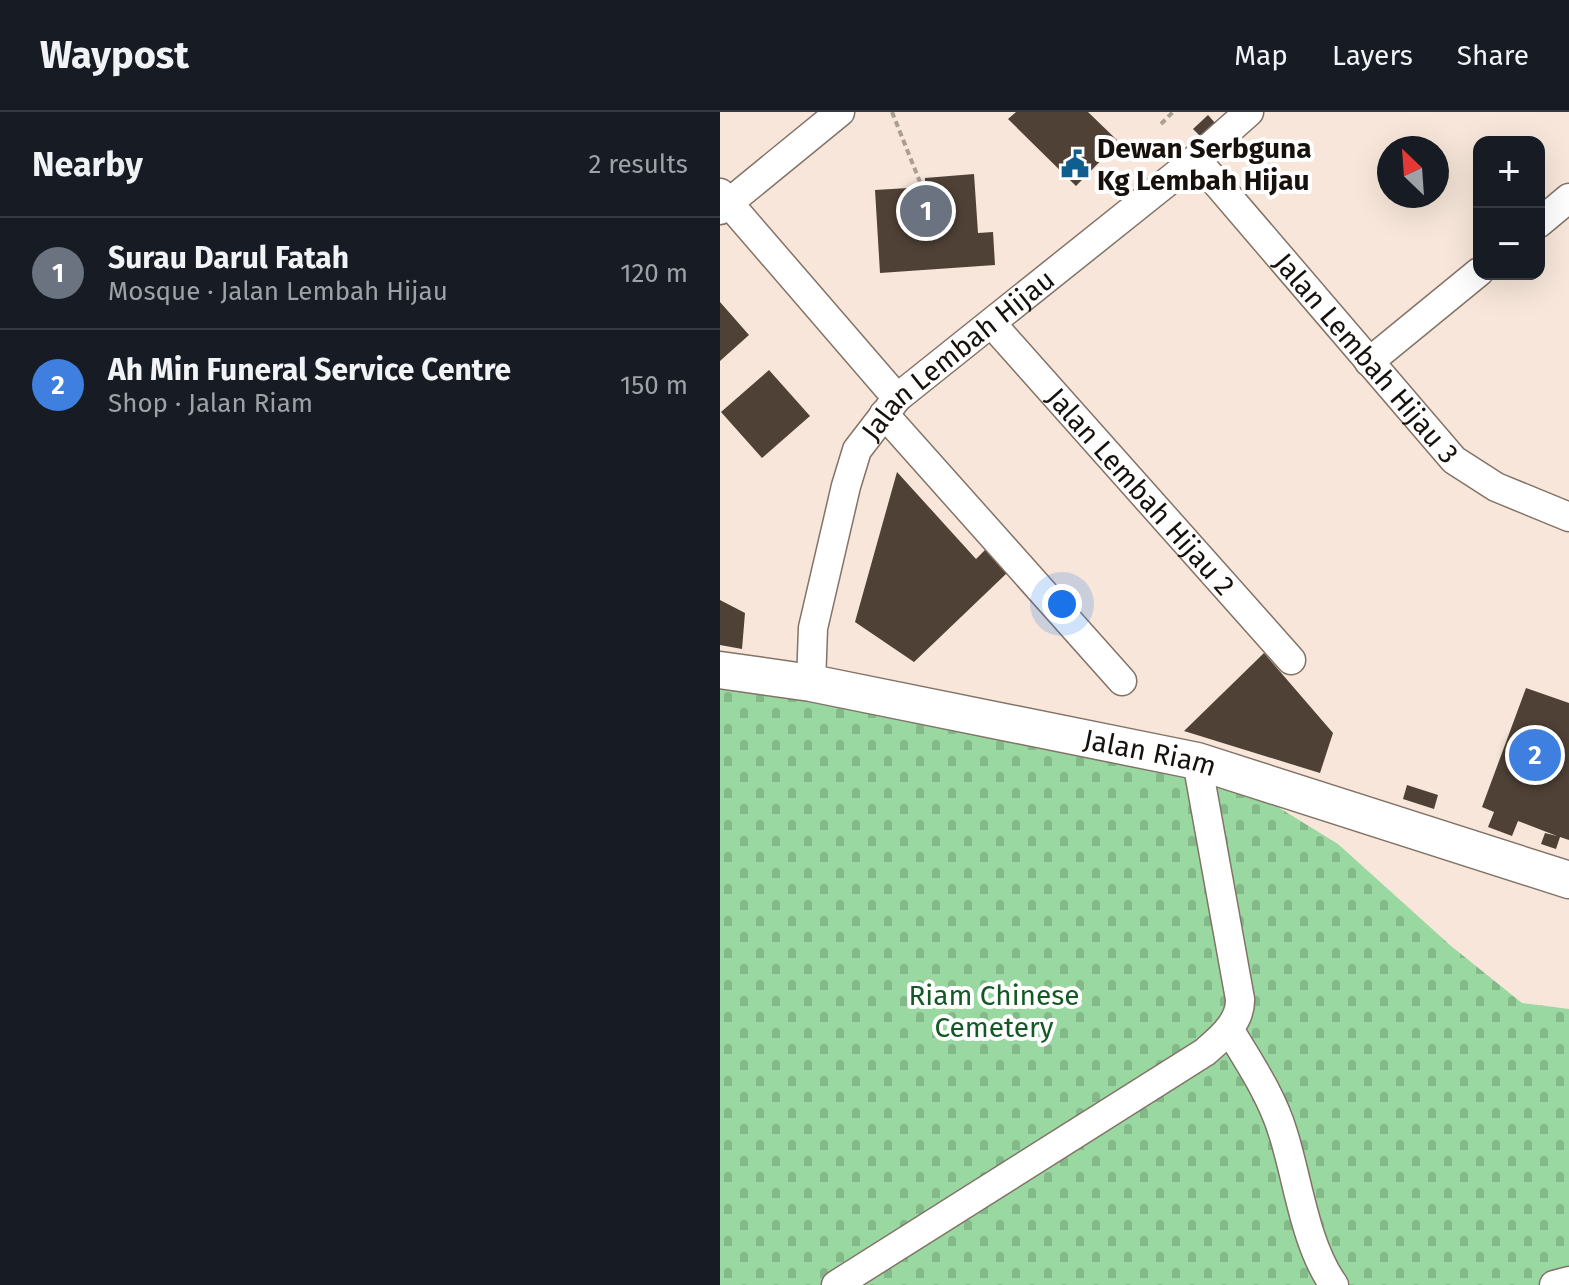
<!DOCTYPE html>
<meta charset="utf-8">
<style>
:root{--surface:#171b24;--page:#242831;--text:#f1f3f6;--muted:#9ea1a6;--line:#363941;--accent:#8cb0c8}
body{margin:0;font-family:"Fira Sans",sans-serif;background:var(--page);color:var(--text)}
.controls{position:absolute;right:24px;top:24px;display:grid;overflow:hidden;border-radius:16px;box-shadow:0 8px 32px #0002}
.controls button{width:72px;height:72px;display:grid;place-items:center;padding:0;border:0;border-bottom:2px solid var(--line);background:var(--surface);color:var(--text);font:40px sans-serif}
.compass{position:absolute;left:657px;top:24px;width:72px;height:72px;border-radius:50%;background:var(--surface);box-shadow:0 8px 32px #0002;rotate:335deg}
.you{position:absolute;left:342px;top:492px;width:28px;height:28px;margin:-20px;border:6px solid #fff;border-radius:50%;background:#1a73e8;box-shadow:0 0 0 12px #1a73e833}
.badge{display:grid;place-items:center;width:52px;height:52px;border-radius:50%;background:var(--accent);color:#fff;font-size:26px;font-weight:700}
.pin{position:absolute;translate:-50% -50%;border:4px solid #fff;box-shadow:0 2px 8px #0006}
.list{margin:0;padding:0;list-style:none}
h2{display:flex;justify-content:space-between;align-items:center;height:104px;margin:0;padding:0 32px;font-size:34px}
h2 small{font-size:26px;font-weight:400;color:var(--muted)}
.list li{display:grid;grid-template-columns:52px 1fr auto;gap:24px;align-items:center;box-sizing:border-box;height:112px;padding:0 32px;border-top:2px solid var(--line)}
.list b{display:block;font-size:30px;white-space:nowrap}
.list p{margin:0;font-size:26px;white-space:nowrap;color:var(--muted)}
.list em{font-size:26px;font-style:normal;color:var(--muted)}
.map{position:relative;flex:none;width:849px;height:1173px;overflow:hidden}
header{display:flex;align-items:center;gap:48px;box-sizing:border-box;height:112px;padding:0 40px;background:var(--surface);border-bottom:2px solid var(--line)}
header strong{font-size:38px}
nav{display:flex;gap:44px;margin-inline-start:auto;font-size:28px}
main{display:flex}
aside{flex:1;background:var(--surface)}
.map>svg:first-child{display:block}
</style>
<header>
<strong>Waypost</strong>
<nav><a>Map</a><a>Layers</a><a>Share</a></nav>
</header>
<main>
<aside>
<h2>Nearby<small>2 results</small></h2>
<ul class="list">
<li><span class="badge" style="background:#6b7280">1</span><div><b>Surau Darul Fatah</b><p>Mosque · Jalan Lembah Hijau</p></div><em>120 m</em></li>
<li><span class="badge" style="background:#3f7fe0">2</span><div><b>Ah Min Funeral Service Centre</b><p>Shop · Jalan Riam</p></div><em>150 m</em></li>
</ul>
</aside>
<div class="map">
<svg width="849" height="1173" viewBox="0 0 849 1173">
<defs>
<pattern id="cemetery-stones" width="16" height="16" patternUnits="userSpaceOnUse" patternTransform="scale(2)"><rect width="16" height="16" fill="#99d9a1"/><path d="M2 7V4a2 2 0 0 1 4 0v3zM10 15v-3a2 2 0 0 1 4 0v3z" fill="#83b989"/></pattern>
</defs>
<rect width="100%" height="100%" fill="#f7e6d9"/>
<path fill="url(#cemetery-stones)" d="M0,576L128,595L463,662L548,689L618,732L731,834L802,891L849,897V1173H0Z"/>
<path fill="#4f4136" d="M296,0H368L399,30L356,74L288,7Z
M488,3L496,12L481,25L473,17Z
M254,62L258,121L273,120L275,153L160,161L155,78L205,75V66Z
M0,190L29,223L0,249Z
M49,258L90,304L42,346L1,300Z
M177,360L256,447L265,438L287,461L194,550L135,510Z
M0,488L25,501L22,537L0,533Z
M544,541L613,621L600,661L464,619Z
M806,576L849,591V728L840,725L836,737L821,732L825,721L837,724L798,709L792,724L768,715L774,700L762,695Z
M687,673L718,683L714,697L683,687Z"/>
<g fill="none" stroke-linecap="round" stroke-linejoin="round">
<defs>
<g id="minor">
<path id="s1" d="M476,47L734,348L776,375L849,405"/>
<path d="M0,81L177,286"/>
<path d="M0,98L120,0"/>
<path d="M819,111L849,86"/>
<path id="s2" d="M272,212L571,548"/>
<path d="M649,250L759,160"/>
<path d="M164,302L402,569"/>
<path id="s3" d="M91,571L93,516L126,374L137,338L177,286L476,47L529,0"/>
<path d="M509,917C529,950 552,984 563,1021C578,1068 585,1133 614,1173"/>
<path d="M116,1173L485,940C501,926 521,910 520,887L477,649"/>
<path d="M834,1173L849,1169"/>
</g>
<g id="major">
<path id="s4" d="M0,558L91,571L477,649L849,768"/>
</g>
</defs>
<use href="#minor" stroke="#827367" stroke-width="31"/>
<use href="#major" stroke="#827367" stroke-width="39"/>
<path stroke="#aa9d93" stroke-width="4" stroke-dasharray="6 4" stroke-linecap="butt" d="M172,0L200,70
M441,12L453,0"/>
<use href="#minor" stroke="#fff" stroke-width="28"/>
<use href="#major" stroke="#fff" stroke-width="36"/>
</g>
<defs>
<symbol id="civic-bare" viewBox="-9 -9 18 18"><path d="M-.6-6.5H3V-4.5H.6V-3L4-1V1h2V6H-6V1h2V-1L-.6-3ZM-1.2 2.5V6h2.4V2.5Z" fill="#105d90" stroke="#fff" stroke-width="2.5" paint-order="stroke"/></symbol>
</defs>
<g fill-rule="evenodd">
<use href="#civic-bare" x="335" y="32" width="40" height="40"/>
</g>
<g text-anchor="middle" stroke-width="8" stroke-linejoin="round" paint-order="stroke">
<g font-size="28" font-weight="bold" fill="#17110d" stroke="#fff" text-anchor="start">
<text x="377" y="46">Dewan Serbguna<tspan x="377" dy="32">Kg Lembah Hijau</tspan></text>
</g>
<g font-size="28" fill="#17110d" stroke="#fff">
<text dy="10" stroke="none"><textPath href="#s3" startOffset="378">Jalan Lembah Hijau</textPath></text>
<text dy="10" stroke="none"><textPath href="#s1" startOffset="262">Jalan Lembah Hijau 3</textPath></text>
<text dy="10" stroke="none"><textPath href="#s2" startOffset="224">Jalan Lembah Hijau 2</textPath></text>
<text dy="10" stroke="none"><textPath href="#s4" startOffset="438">Jalan Riam</textPath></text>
</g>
<g font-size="28" fill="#135925" stroke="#fff">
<text x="274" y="893">Riam Chinese<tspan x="274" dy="32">Cemetery</tspan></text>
</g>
</g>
</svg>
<div class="controls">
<button>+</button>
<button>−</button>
</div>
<svg class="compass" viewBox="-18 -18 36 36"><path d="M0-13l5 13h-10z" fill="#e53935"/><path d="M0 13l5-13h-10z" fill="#9ea1a6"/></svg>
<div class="you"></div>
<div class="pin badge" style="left:206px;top:99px;background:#6b7280">1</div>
<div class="pin badge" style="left:815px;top:643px;background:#3f7fe0">2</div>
</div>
</main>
